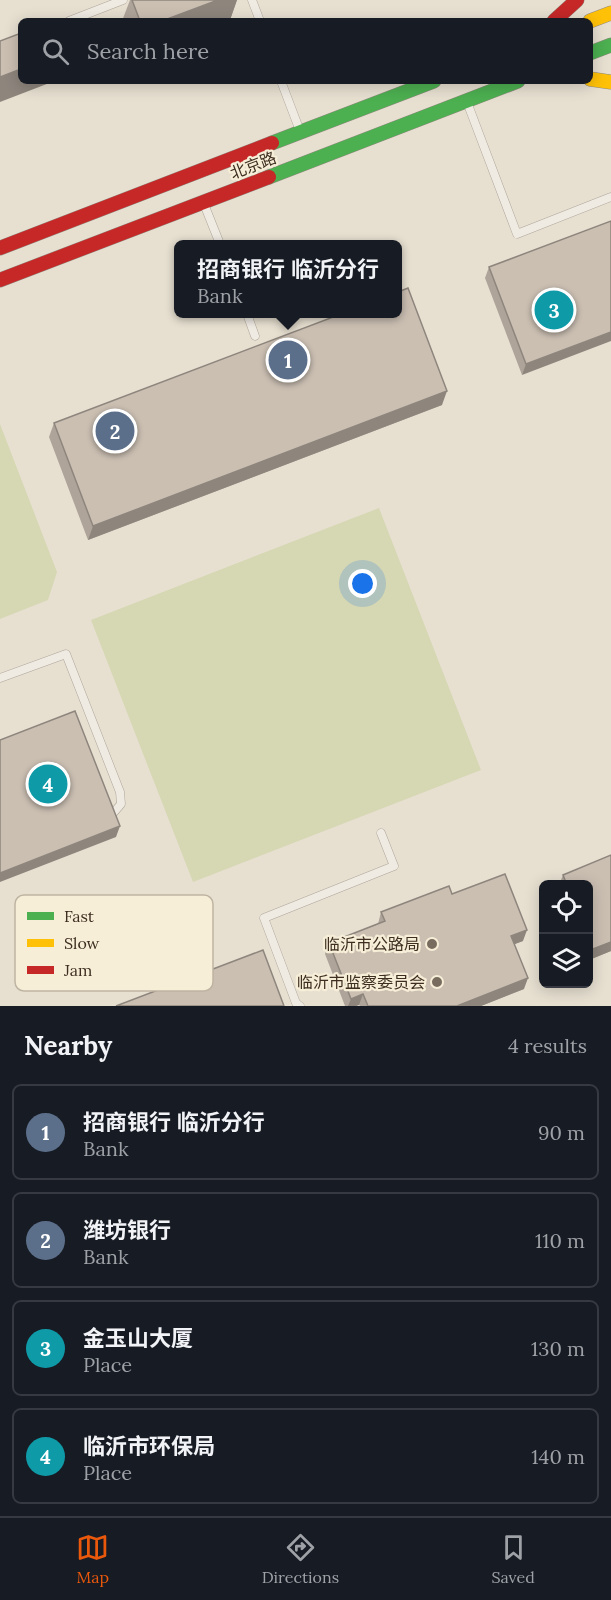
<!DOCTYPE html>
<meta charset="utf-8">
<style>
:root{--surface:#171b24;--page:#242831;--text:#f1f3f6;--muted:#9ea1a6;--line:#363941;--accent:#ea580c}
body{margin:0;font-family:Lora,"Noto Sans SC",serif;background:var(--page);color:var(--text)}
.controls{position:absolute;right:18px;bottom:18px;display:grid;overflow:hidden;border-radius:9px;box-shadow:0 3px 15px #0003}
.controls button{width:54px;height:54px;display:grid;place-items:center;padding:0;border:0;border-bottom:2px solid var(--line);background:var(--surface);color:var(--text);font:30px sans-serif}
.you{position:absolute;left:363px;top:584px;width:21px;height:21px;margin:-15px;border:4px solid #fff;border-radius:50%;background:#1a73e8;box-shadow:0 0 0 9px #1a73e833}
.badge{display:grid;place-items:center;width:39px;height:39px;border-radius:50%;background:var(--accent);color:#fff;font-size:20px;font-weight:700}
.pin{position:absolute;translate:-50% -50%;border:3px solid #fff;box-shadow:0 2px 6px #0006}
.popup{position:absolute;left:174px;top:240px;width:228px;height:78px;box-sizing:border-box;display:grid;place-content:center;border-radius:9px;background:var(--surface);filter:drop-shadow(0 2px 4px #0005);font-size:20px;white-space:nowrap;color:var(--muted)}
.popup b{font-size:22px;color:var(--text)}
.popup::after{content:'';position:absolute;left:50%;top:100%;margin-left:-12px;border:12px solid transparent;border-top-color:var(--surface)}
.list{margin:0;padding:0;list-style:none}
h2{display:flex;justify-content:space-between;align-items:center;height:78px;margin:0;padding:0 24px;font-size:26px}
h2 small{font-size:20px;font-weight:400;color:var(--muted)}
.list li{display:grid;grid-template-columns:39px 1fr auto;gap:18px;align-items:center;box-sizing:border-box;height:96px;margin:0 12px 12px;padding:0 12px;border:2px solid var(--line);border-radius:9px}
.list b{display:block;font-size:22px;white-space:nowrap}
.list p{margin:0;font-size:20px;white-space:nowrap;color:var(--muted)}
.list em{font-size:20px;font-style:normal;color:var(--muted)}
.icon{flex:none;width:33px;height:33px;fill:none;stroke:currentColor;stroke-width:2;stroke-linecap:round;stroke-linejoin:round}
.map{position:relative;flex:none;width:611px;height:1006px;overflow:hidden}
.search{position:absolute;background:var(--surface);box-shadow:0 3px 15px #0003;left:18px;right:18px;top:18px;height:66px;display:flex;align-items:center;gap:15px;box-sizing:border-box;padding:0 21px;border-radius:9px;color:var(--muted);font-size:22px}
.sheet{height:510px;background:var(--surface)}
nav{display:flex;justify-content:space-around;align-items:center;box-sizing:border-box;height:84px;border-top:2px solid var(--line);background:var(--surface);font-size:16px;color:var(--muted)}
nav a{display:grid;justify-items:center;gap:3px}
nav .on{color:var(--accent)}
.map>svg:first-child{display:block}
</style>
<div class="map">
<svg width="611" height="1006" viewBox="0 0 611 1006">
<rect width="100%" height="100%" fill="#e7e0d1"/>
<path fill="#d6d7b3" d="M0,424L57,572L48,600L0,619Z
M379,508L481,770L193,882L91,620Z"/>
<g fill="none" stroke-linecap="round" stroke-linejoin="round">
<defs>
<path id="lane" d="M252,0L260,21
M69,21L123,0
M281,81L300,131
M467,102L517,234L611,197
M204,204L220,244
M247,314L255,336
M0,678L66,654L120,792L121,804L109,818
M300,1006L296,1003L264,918L394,866L381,833"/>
<path id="fast" d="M590,53L611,45
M272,143L434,81
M269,177L518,81"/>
<path id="slow" d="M590,21L611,13
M590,79L611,82"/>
<path id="jam" d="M554,21L577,0
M0,248L272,143
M0,280L269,177"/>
</defs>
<use href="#lane" stroke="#ada599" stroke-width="9"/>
<use href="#fast" stroke="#928b80" stroke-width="15"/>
<use href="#slow" stroke="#928b80" stroke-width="15"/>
<use href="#jam" stroke="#928b80" stroke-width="15"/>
<use href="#lane" stroke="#efebe3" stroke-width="8"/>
<use href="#fast" stroke="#4caf50" stroke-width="14"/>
<use href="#slow" stroke="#ffc107" stroke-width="14"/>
<use href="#jam" stroke="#c62828" stroke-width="14"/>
</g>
<path fill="#afa499" d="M130,0H237L230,20L227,21H122Z
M611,221L522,375L485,278L489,267Z
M442,405L88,540L49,437L54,423Z
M611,855V951L589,960L588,885H559L563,875Z
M452,894L523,941L514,944L524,989L481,1006H360L359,1005L356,1006H345L325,954L329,943L378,924L381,912Z"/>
<path fill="#8e867d" d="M218,0H237L230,20L227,21H162Z
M21,69V81H52V82L0,102V77Z
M611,332V341L522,375L526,364Z
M447,391L442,405L88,540L93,526Z
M120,826L116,837L0,882V873Z
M527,930L523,941L507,947L511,936Z
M611,942V951L589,960L593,949Z
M528,978L524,989L481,1006H457Z
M363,994L359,1005L356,1006H348L351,999Z"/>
<path fill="#cbbfb2" stroke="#8e867d" stroke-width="1.5" d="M132,0H218L162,21H140Z
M21,33V69L0,77V41Z
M611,221V332L526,364L489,267Z
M408,288L447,391L93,526L54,423L341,314H398V292Z
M75,711L120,826L0,873V740Z
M611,855V942L593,949L588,939V885H567L563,875Z
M505,874L527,930L511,936L528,978L457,1006H368L363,994L351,999L329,943L385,921L381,912L449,886L452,894Z
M263,950L284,1006H116Z"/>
<g fill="#786c5e" stroke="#f7eed8" stroke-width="2">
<circle cx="432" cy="944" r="6"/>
<circle cx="437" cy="982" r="6"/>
</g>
<g text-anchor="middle" stroke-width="4.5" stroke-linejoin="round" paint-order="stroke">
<g font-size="16" fill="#3d2e20" stroke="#f7eed8">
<text transform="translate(253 165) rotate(-21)" y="6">北京路</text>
</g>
<g font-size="16" fill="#3d2e20" stroke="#f7eed8" text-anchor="end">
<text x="420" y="950">临沂市公路局</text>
<text x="425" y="988">临沂市监察委员会</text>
</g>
</g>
<rect x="15" y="895" width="198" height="96" rx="9" fill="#f7eed8" stroke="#bfb4a1" stroke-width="1.5"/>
<rect x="27" y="912" width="27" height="8" fill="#4caf50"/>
<rect x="27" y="939" width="27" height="8" fill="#ffc107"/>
<rect x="27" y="966" width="27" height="8" fill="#c62828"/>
<g font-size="16" fill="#3d2e20">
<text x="64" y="922">Fast</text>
<text x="64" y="949">Slow</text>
<text x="64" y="976">Jam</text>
</g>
</svg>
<div class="controls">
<button><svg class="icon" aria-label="locate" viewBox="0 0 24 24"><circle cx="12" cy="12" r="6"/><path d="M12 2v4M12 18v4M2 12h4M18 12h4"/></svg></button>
<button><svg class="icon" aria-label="layers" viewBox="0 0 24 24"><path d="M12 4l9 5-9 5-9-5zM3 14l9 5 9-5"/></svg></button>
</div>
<div class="you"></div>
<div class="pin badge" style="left:288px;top:360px;background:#5c6f8a">1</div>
<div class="popup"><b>招商银行 临沂分行</b>Bank</div>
<div class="pin badge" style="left:115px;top:431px;background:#5c6f8a">2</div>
<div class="pin badge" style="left:554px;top:310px;background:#0f9aa8">3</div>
<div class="pin badge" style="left:48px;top:784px;background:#0f9aa8">4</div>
<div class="search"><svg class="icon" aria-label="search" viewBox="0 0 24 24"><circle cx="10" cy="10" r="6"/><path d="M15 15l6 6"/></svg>Search here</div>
</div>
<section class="sheet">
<h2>Nearby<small>4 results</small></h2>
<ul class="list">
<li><span class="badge" style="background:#5c6f8a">1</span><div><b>招商银行 临沂分行</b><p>Bank</p></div><em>90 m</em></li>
<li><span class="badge" style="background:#5c6f8a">2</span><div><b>潍坊银行</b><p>Bank</p></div><em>110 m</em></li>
<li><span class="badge" style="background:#0f9aa8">3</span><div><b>金玉山大厦</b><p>Place</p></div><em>130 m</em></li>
<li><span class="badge" style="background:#0f9aa8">4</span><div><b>临沂市环保局</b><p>Place</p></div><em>140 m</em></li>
</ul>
</section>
<nav>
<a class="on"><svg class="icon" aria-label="map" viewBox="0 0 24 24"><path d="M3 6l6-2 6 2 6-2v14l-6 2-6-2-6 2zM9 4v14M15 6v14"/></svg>Map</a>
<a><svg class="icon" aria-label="directions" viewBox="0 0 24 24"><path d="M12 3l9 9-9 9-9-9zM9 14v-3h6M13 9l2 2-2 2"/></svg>Directions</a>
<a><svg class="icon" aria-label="saved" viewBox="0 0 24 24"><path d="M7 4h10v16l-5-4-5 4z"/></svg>Saved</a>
</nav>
